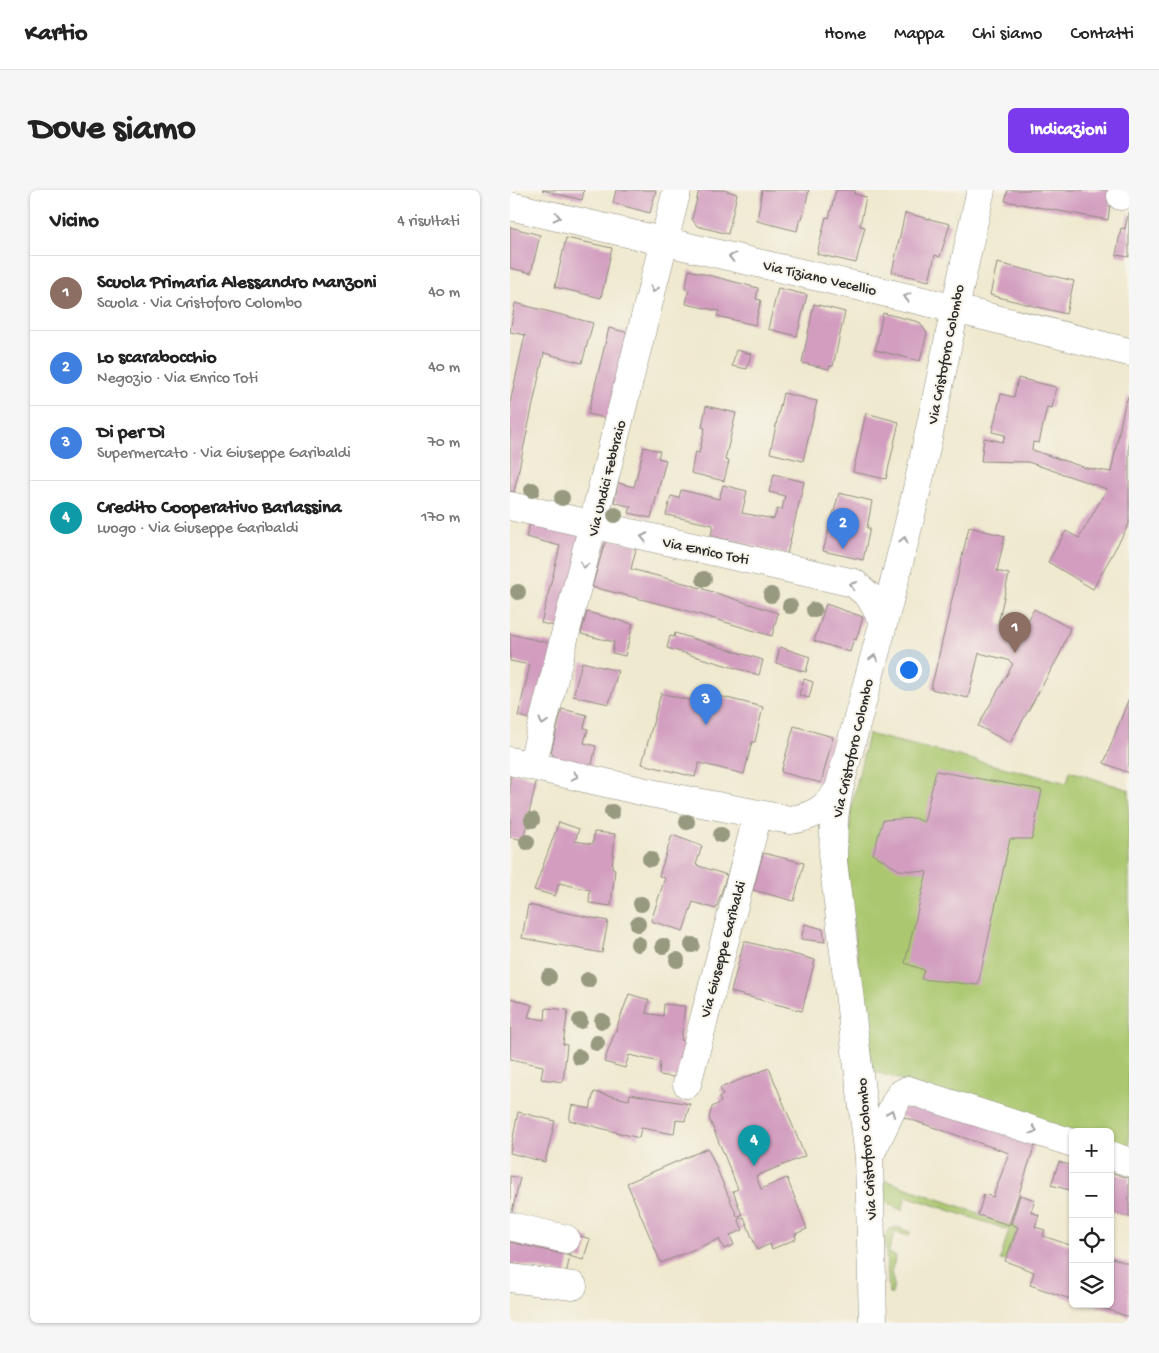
<!DOCTYPE html>
<html lang="it">
<meta charset="utf-8">
<style>
:root{--surface:#fff;--page:#f6f6f6;--text:#222;--muted:#767676;--line:#e0e0e0;--accent:#7c3aed}
body{margin:0;font-family:"Gochi Hand",sans-serif;background:var(--page);color:var(--text)}
.controls{position:absolute;right:15px;bottom:15px;display:grid;overflow:hidden;border-radius:8px;box-shadow:0 1px 4px #0004}
.controls button{width:45px;height:45px;display:grid;place-items:center;padding:0;border:0;border-bottom:1px solid var(--line);background:var(--surface);color:var(--text);font:25px sans-serif}
.you{position:absolute;left:398px;top:479px;width:18px;height:18px;margin:-12px;border:4px solid #fff;border-radius:50%;background:#1a73e8;box-shadow:0 0 0 8px #1a73e833}
.badge{display:grid;place-items:center;width:32px;height:32px;border-radius:50%;background:var(--accent);color:#fff;font-size:16px;font-weight:700}
.pin{position:absolute;translate:-50% -41px;filter:drop-shadow(0 1px 2px #0008)}
.pin::after{content:'';position:absolute;top:26px;width:18px;height:15px;background:inherit;clip-path:polygon(0 0,100% 0,50% 100%)}
.list{margin:0;padding:0;list-style:none}
h2{display:flex;justify-content:space-between;align-items:center;height:65px;margin:0;padding:0 20px;font-size:21px}
h2 small{font-size:16px;font-weight:400;color:var(--muted)}
.list li{display:grid;grid-template-columns:32px 1fr auto;gap:15px;align-items:center;box-sizing:border-box;height:75px;padding:0 20px;border-top:1px solid var(--line)}
.list b{display:block;font-size:19px;white-space:nowrap}
.list p{margin:0;font-size:16px;white-space:nowrap;color:var(--muted)}
.list em{font-size:16px;font-style:normal;color:var(--muted)}
.icon{flex:none;width:28px;height:28px;fill:none;stroke:currentColor;stroke-width:2;stroke-linecap:round;stroke-linejoin:round}
.map{position:relative;flex:none;width:619px;height:1133px;overflow:hidden;border-radius:8px}
header{display:flex;align-items:center;gap:30px;box-sizing:border-box;height:70px;padding:0 25px;background:var(--surface);border-bottom:1px solid var(--line)}
header strong{font-size:24px}
nav{display:flex;gap:28px;margin-inline-start:auto;font-size:18px}
.intro{display:flex;align-items:center;justify-content:space-between;box-sizing:border-box;height:120px;padding:0 30px}
h1{margin:0;font-size:35px}
.button{padding:12px 22px;border-radius:8px;background:var(--accent);color:#fff;font-size:18px;font-weight:700}
main{display:flex;gap:30px;padding:0 30px}
aside{flex:1;background:var(--surface);border-radius:8px;box-shadow:0 1px 4px #0004}
.map>svg:first-child{display:block}
</style>
<header>
<strong>Kartio</strong>
<nav><a>Home</a><a>Mappa</a><a>Chi siamo</a><a>Contatti</a></nav>
</header>
<div class="intro"><h1>Dove siamo</h1><a class="button">Indicazioni</a></div>
<main>
<aside>
<h2>Vicino<small>4 risultati</small></h2>
<ul class="list">
<li><span class="badge" style="background:#8d6e63">1</span><div><b>Scuola Primaria Alessandro Manzoni</b><p>Scuola · Via Cristoforo Colombo</p></div><em>40 m</em></li>
<li><span class="badge" style="background:#3f7fe0">2</span><div><b>Lo scarabocchio</b><p>Negozio · Via Enrico Toti</p></div><em>40 m</em></li>
<li><span class="badge" style="background:#3f7fe0">3</span><div><b>Di per Dì</b><p>Supermercato · Via Giuseppe Garibaldi</p></div><em>70 m</em></li>
<li><span class="badge" style="background:#0f9aa8">4</span><div><b>Credito Cooperativo Barlassina</b><p>Luogo · Via Giuseppe Garibaldi</p></div><em>170 m</em></li>
</ul>
</aside>
<div class="map">
<svg width="619" height="1133" viewBox="0 0 619 1133">
<rect width="100%" height="100%" fill="#f7f3e8"/>
<filter id="ink" filterUnits="userSpaceOnUse"><feTurbulence type="fractalNoise" baseFrequency=".02" numOctaves="2"/><feDisplacementMap in="SourceGraphic" scale="10" xChannelSelector="R" yChannelSelector="G"/><feConvolveMatrix kernelMatrix="1 2 1 2 8 2 1 2 1" color-interpolation-filters="sRGB"/></filter>
<filter id="wash" filterUnits="userSpaceOnUse"><feTurbulence type="fractalNoise" baseFrequency=".0096" numOctaves="4" result="noise"/><feDisplacementMap in="SourceGraphic" scale="20" xChannelSelector="R" yChannelSelector="G"/><feGaussianBlur stdDeviation="1.12" result="paint"/><feColorMatrix in="noise" values="0 0 0 0 0 0 0 0 0 0 0 0 0 0 0 0 0 1.4 0 .05"/><feComposite in="paint" operator="in"/></filter>
<g filter="url(#wash)">
<rect width="100%" height="100%" fill="#efe9cf"/>
<path fill="#abc86f" stroke="#6b7a4d" d="M358,544L557,593L560,581L619,600V964L600,958V942H563V946L363,881L337,690L341,619Z
M374,990L508,1037L495,1071L490,1070L499,1040L396,1006L392,1020C372,1013 375,1009 374,990Z
M386,1037L400,1042L399,1046L385,1042L378,1063L386,1066L381,1082L384,1094L382,1104H379L375,1048C377,1041 379,1038 386,1037Z"/>
<g id="blocks">
<path fill="#d29dbf" d="M32,0H74L72,10Z
M106,0H146L140,23L103,13Z
M189,0H214L227,4L218,44L187,36L182,29Z
M252,0H299L292,29L290,28L287,41L247,31Z
M326,0H345L344,4L356,7L350,36L355,37L346,73L307,64L316,27L319,28Z
M498,0H602L598,30L495,11Z
M395,23L440,34L430,67L425,65L419,91L382,82Z
M618,23H619V67L606,65L611,38L615,39Z
M0,37L30,45L21,83L0,78Z
M56,48L102,58L91,108L45,97Z
M487,73L564,91L556,124L480,105Z
M179,80L248,98L246,109L251,110L245,135L207,126L209,121L176,114L179,100L175,99Z
M268,98L297,105L287,146L258,139Z
M5,113L83,133L72,173L34,163L4,302L0,301V213L15,145L0,142Z
M304,114L335,122L323,176H320L319,179L292,173Z
M373,123L409,132L417,143L410,171L365,160Z
M99,138L123,144L102,230L78,224Z
M226,160L241,164L237,179L222,176Z
M508,188L546,197L542,218L537,217L529,253L523,252L522,260L576,278L601,282L614,218L619,204V334L583,399L538,372L556,341L569,348L597,299L518,272L471,271L474,248L493,252L495,245L482,242L491,204L504,207Z
M273,203L307,211L293,271L260,263Z
M196,216L226,223L215,270L219,271L214,291L181,283L185,262L189,263L195,238L192,237Z
M356,223L389,232L376,289L343,282Z
M134,257L150,261L148,268L156,270L141,328L119,323L121,317L104,312L108,293L124,297Z
M264,284L294,292L277,364L201,346L203,335L156,325L161,306L169,308L171,300L209,309L213,295L237,301L232,323L264,329L267,319L272,320L275,306L259,302Z
M329,303L362,311L357,338H360L353,370L313,361Z
M21,330L75,343L52,438L31,433L50,356L16,347Z
M459,337L495,346L487,381L499,384L488,434L513,441L524,419L560,438L550,464L500,553L468,536L503,474L498,470L469,463L458,508L421,499Z
M100,349L127,355L121,379L178,394L268,423L262,446L171,419L82,397L95,352Z
M316,414L353,427L346,450L344,449L340,462L304,451Z
M77,422L123,434L115,466L102,463L104,452L71,444Z
M165,443L253,470L249,485L157,458L160,446L164,447Z
M0,444L48,455L30,531L8,526L20,475L0,471Z
M270,457L300,467L296,482L266,473Z
M72,472L108,481L99,514L63,506Z
M294,489L303,492L299,508L289,505Z
M189,501L253,517L245,552H242L234,584L189,573L185,587L132,574L151,503L186,512Z
M619,508V583L594,573Z
M52,519L77,525L74,538L78,539L74,553L86,556L81,579L48,573L41,562Z
M284,536L323,547L311,593L271,582Z
M426,581L532,600L522,649H500L468,795L411,789L414,780L395,773L417,682L389,680L363,664L373,630L404,628L414,632Z
M0,582L27,588L13,650L0,647Z
M49,632L69,639L65,651L83,654L84,642L105,644L102,678L105,679L101,716L79,713L80,700L49,693L45,706L24,700Z
M162,645L192,656L186,675L217,685L206,719L183,712L173,741L141,731L155,688L149,686Z
M253,663L294,673L284,711L243,700Z
M18,715L98,731L92,763L12,748Z
M295,734L313,739L315,752L291,749Z
M234,751L305,770L292,821L221,802Z
M119,804L139,810L136,823L153,826L154,814L175,816L171,850L175,851L171,888L149,885L150,872L119,865L115,878L94,872Z
M1,808L22,815L18,827L35,830L36,818L58,820L53,854L57,855L53,892L31,889L33,876L0,869Z
M259,878L295,966L246,986L251,999L277,988L297,1039L285,1044L286,1049L262,1059L260,1054L247,1060L234,1027L228,1029L233,1040L220,1045L224,1055L214,1059L209,1049L151,1073L117,993L198,958L227,1026L232,1025L223,1001L228,999L199,928L202,917L211,912L209,907L213,905L210,898Z
M84,902L119,910L120,904L180,914L175,931L166,930L164,944L131,938L129,948L59,930L62,915L80,919Z
M397,905L527,948L499,1035L468,1025L474,1004L483,1007L499,963L390,926Z
M8,922L45,931L35,972L0,963Z
M549,972L563,976V1001L541,995Z
M600,982L619,988V1027L600,1021Z
M0,986L10,988L1,1026H0Z
M510,1005L525,1010L521,1022L529,1025L525,1037L535,1040L533,1046L563,1056V1110L520,1095L524,1082L495,1071L508,1037L501,1034Z
M65,1044L80,1049L73,1070L59,1066Z
M0,1052L60,1066L56,1084L0,1073Z
M600,1067L619,1074V1127L584,1115L600,1114Z"/>
</g>
</g>
<g filter="url(#ink)">
<use href="#blocks" fill-opacity="0" stroke="#8d8a7d" stroke-width="1"/>
<g fill="none" stroke-linecap="round" stroke-linejoin="round">
<defs>
<path id="minor" d="M611,6L612,0
M0,16L421,113L619,162
M0,316L344,393L360,407L373,431
M0,571L140,603L280,630C303,627 316,619 329,599
M22,576L167,0
M177,894L248,624
M600,965L619,972
M359,967L387,909L392,903L398,900L563,953
M0,1036L56,1049
M0,1088L63,1096
M363,1133L359,967L323,671L324,627L329,599C355,499 384,400 407,299C429,200 448,99 471,0"/>
</defs>
<use href="#minor" stroke="#8d8a7d" stroke-width="29"/>
<use href="#minor" stroke="#fff" stroke-width="28"/>
</g>
<g fill="#989a80">
<circle cx="22" cy="300" r="8"/>
<circle cx="52" cy="308" r="8"/>
<circle cx="105" cy="325" r="8"/>
<circle cx="194" cy="389" r="8"/>
<circle cx="8" cy="402" r="8"/>
<circle cx="261" cy="405" r="8"/>
<circle cx="280" cy="416" r="8"/>
<circle cx="304" cy="420" r="8"/>
<circle cx="102" cy="622" r="8"/>
<circle cx="22" cy="630" r="8"/>
<circle cx="177" cy="632" r="8"/>
<circle cx="211" cy="645" r="8"/>
<circle cx="17" cy="652" r="8"/>
<circle cx="140" cy="669" r="8"/>
<circle cx="131" cy="714" r="8"/>
<circle cx="128" cy="734" r="8"/>
<circle cx="128" cy="754" r="8"/>
<circle cx="182" cy="755" r="8"/>
<circle cx="153" cy="756" r="8"/>
<circle cx="167" cy="770" r="8"/>
<circle cx="39" cy="787" r="8"/>
<circle cx="78" cy="790" r="8"/>
<circle cx="70" cy="831" r="8"/>
<circle cx="92" cy="831" r="8"/>
<circle cx="87" cy="853" r="8"/>
<circle cx="69" cy="867" r="8"/>
</g>
<defs><path id="oneway-chevron" d="M-2-3.5L2.5 0L-2 3.5" fill="none" stroke-width="1.6" stroke-linecap="round" stroke-linejoin="round" transform="scale(1.25)"/></defs>
<g stroke="#a0a0a0">
<use href="#oneway-chevron" transform="translate(47 27) rotate(13)"/>
<use href="#oneway-chevron" transform="translate(222 67) rotate(-167)"/>
<use href="#oneway-chevron" transform="translate(144 99) rotate(104)"/>
<use href="#oneway-chevron" transform="translate(397 107) rotate(-167)"/>
<use href="#oneway-chevron" transform="translate(134 347) rotate(-168)"/>
<use href="#oneway-chevron" transform="translate(394 350) rotate(-77)"/>
<use href="#oneway-chevron" transform="translate(74 375) rotate(105)"/>
<use href="#oneway-chevron" transform="translate(343 395) rotate(-155)"/>
<use href="#oneway-chevron" transform="translate(364 468) rotate(-75)"/>
<use href="#oneway-chevron" transform="translate(33 532) rotate(105)"/>
<use href="#oneway-chevron" transform="translate(65 586) rotate(13)"/>
<use href="#oneway-chevron" transform="translate(381 923) rotate(-68)"/>
<use href="#oneway-chevron" transform="translate(524 940) rotate(18)"/>
</g>
</g>
<g text-anchor="middle" stroke-width="4" stroke-linejoin="round" paint-order="stroke">
<g font-size="15" fill="#2b2b2b" stroke="#f7f3e8">
<text transform="translate(310 87) rotate(13)" y="5">Via Tiziano Vecellio</text>
<text transform="translate(435 164) rotate(-79)" y="5">Via Cristoforo Colombo</text>
<text transform="translate(96 288) rotate(-76)" y="5">Via Undici Febbraio</text>
<text transform="translate(196 360) rotate(12)" y="5">Via Enrico Toti</text>
<text transform="translate(342 558) rotate(-77)" y="5">Via Cristoforo Colombo</text>
<text transform="translate(212 759) rotate(-75)" y="5">Via Giuseppe Garibaldi</text>
<text transform="translate(356 959) rotate(-94)" y="5">Via Cristoforo Colombo</text>
</g>
</g>
</svg>
<div class="controls">
<button>+</button>
<button>−</button>
<button><svg class="icon" aria-label="locate" viewBox="0 0 24 24"><circle cx="12" cy="12" r="6"/><path d="M12 2v4M12 18v4M2 12h4M18 12h4"/></svg></button>
<button><svg class="icon" aria-label="layers" viewBox="0 0 24 24"><path d="M12 4l9 5-9 5-9-5zM3 14l9 5 9-5"/></svg></button>
</div>
<div class="you"></div>
<div class="pin badge" style="left:505px;top:463px;background:#8d6e63">1</div>
<div class="pin badge" style="left:333px;top:359px;background:#3f7fe0">2</div>
<div class="pin badge" style="left:196px;top:535px;background:#3f7fe0">3</div>
<div class="pin badge" style="left:244px;top:976px;background:#0f9aa8">4</div>
</div>
</main>
